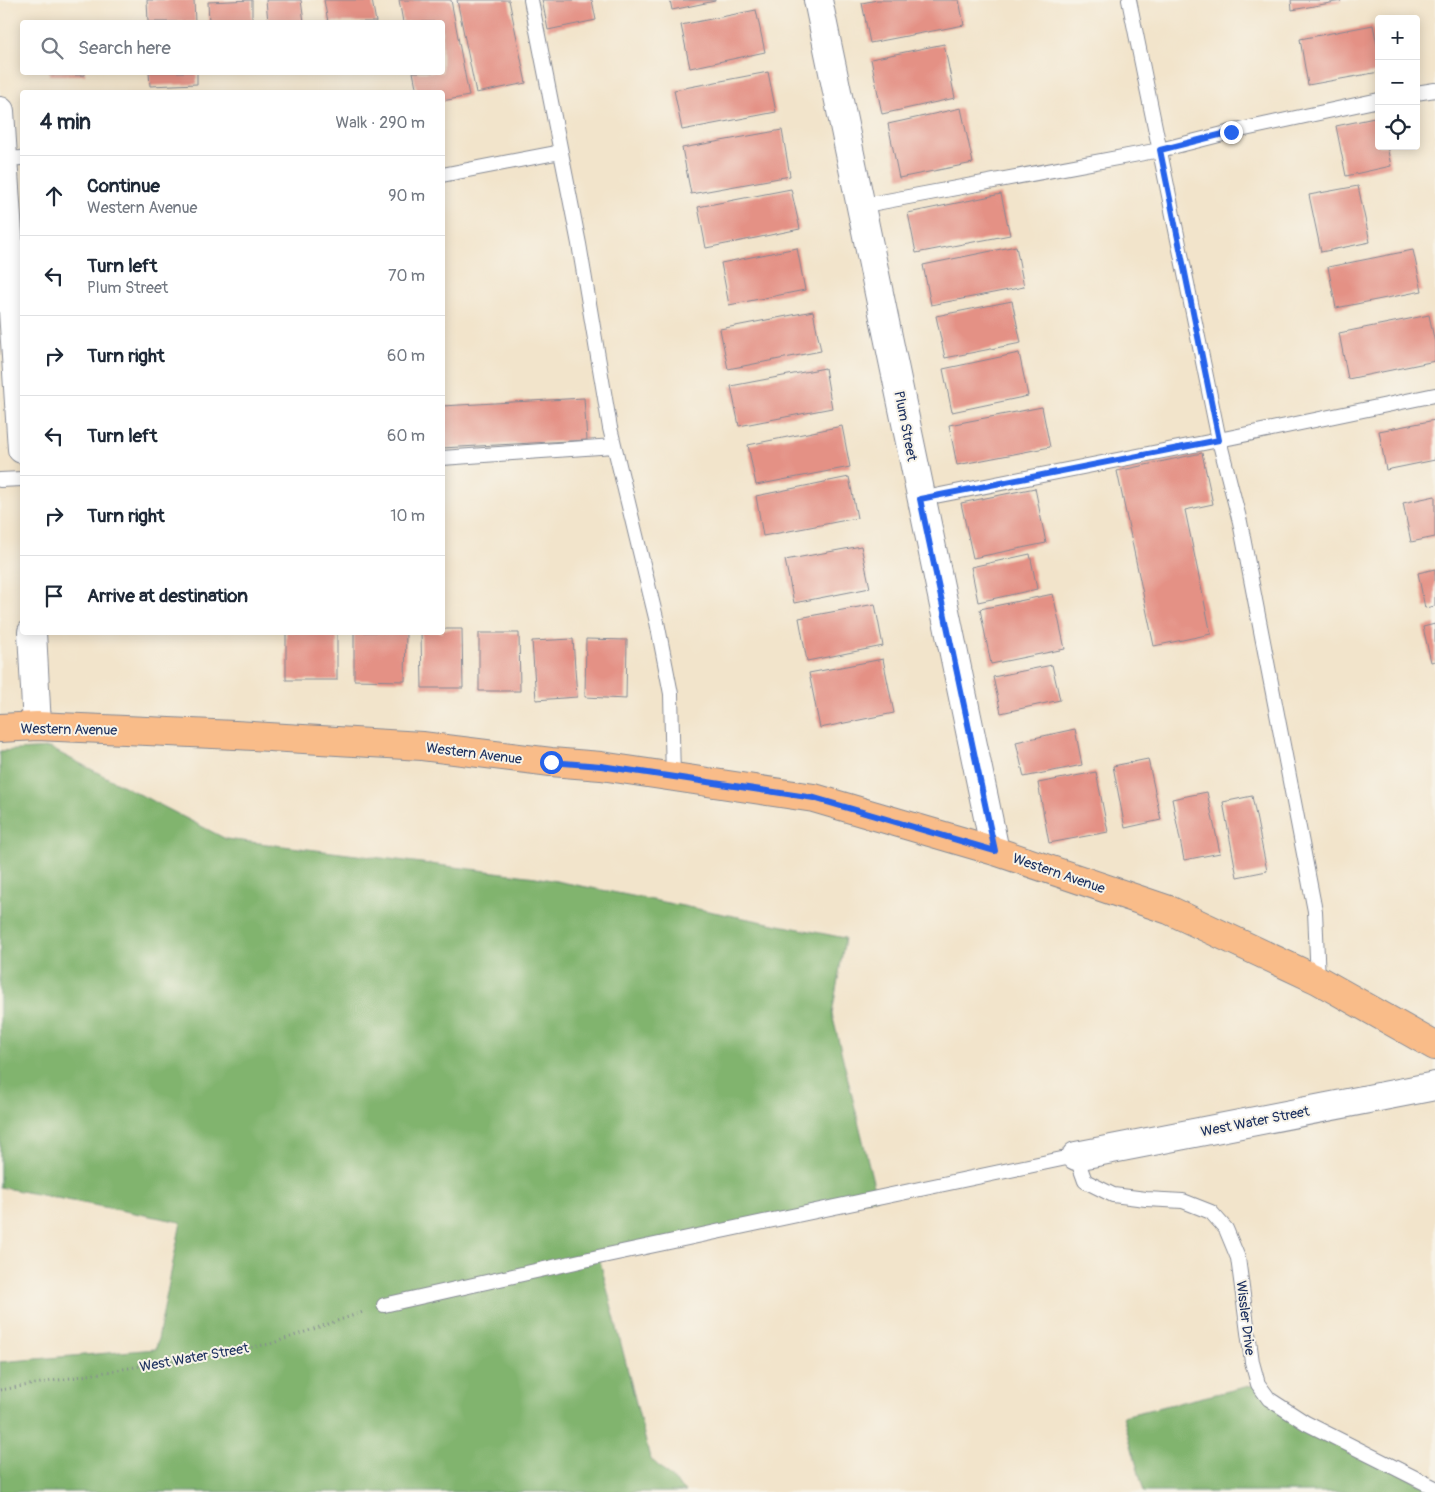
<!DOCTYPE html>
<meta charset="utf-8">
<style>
:root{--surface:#fff;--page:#f2f2f3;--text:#1f2937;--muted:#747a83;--line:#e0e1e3}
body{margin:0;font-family:Pangolin,sans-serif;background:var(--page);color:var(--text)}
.controls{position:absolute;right:15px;top:15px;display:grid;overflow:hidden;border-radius:5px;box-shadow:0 2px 12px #0003}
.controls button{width:45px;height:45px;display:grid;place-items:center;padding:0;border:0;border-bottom:1px solid var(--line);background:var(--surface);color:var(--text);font:25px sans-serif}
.stop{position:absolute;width:15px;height:15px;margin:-11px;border:4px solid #2563eb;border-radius:50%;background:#fff}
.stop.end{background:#2563eb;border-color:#fff;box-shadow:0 1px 5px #0008}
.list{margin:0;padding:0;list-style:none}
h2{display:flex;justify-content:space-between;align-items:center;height:65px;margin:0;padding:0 20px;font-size:21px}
h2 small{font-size:16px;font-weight:400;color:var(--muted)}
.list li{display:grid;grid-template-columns:32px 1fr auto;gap:15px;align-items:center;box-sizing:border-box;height:80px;padding:0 20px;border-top:1px solid var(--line)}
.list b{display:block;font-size:19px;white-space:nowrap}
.list p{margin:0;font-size:16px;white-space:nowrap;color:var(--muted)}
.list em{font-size:16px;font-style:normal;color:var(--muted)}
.icon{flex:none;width:28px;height:28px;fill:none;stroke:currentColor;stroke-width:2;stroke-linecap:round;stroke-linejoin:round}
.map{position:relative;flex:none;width:1435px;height:1492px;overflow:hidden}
.search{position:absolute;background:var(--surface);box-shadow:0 2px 12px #0003;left:20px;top:20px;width:425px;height:55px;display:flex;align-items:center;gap:12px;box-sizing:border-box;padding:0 18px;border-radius:5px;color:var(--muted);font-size:19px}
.panel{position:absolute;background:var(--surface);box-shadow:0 2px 12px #0003;left:20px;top:90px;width:425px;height:545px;border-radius:5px}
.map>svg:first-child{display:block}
</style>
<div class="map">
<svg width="1435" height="1492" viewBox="0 0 1435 1492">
<rect width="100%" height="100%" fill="#f7f3e8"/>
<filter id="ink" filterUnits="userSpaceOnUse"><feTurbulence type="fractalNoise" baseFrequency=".02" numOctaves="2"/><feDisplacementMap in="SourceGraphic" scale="10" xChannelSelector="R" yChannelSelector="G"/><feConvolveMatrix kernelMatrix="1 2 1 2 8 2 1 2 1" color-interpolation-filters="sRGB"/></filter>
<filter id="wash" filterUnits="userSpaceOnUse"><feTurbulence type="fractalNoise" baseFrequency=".0096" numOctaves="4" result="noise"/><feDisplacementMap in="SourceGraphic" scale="20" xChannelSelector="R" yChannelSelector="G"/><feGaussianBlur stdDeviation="1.12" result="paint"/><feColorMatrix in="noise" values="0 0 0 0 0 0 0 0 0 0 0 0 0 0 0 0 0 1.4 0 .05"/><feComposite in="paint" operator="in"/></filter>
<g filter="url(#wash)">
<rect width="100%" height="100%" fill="#f2e4cb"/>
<path fill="#81b46e" stroke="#4e7266" d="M50,748L226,839L536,877L845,938L832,1014L877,1198L599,1257L650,1458L686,1492H0V1362L156,1349L181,1222L0,1187V751Z
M1258,1384L1269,1399L1435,1492H1144L1123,1416Z"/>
<g id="blocks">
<path fill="#e49185" d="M147,0H194L195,22H148Z
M252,0V22H209L208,2Z
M266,0H301L304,22H268Z
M324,0H372L376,22H328Z
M399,0H451L469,96L442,101V92H417L413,72H442V22H403Z
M457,0H509L526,83L476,93Z
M542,0H592L596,20L548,30Z
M670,0H715V1L672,10Z
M877,0H959L964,25L870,43L862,3Z
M1291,0H1341V1L1292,10Z
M756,10L765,52L690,68L681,25Z
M1373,25L1379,54V72L1308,85L1300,39Z
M944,44L955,98L882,114L871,59Z
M49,72H85V75H49Z
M149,72H197V84L150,86Z
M768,72L776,112L682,130L674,90Z
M961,108L973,163L899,178L888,124Z
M1379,117V146H1387L1391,166L1346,176L1336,126Z
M782,130L790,176L691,194L682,148Z
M1358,186L1370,242L1321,252L1309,195Z
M791,189L800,229L706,248L698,207Z
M1001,194L1010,235L916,253L908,213Z
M1016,246L1024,287L931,305L923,265Z
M797,248L805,290L729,305L721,263Z
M1413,250L1422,291L1336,308L1328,267Z
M1012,301L1021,343L945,358L936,316Z
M813,311L821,351L728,369L720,329Z
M1429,315L1435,343V361L1348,379L1339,333Z
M1019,353L1028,396L952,412L943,369Z
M825,368L832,408L739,426L731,386Z
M584,398L587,440L442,448V406Z
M1042,407L1050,447L957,465L949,425Z
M1435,420V460L1386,470L1379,431Z
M842,426L850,467L756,485L748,445Z
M1202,453L1213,504L1185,510L1211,634L1154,646L1117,471Z
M849,477L857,518L763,536L756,496Z
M1035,488L1046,543L973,558L961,503Z
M1435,496V537L1411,542L1403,503Z
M861,546L870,588L794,603L785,560Z
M1030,554L1037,589L978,602L971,567Z
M1435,569V606L1425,608L1418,573Z
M1053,594L1065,649L991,664L980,609Z
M875,604L883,646L807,661L799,618Z
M1435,624V661L1431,662L1423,627Z
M442,629H462L463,688H422L421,632H442Z
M286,632H337V680H286Z
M354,632H406L405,681L354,680Z
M479,633H519L520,691H479Z
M573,639L577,697L536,700L532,641Z
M586,639L627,640L626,699L585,697Z
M883,659L894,713L820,728L809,673Z
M1052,665L1060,700L1001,713L993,677Z
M1075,729L1082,765L1024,777L1016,742Z
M1148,759L1161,820L1125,828L1113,766Z
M1096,772L1108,832L1049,843L1038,783Z
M1207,792L1220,853L1184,860L1172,799Z
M1252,796L1267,871L1237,877L1223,802Z"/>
</g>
</g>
<g filter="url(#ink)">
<use href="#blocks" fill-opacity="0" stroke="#868a94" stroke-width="1"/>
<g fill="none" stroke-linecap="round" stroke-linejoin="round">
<defs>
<path id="lane" d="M531,0L579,244L610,428L657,622L671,694L673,777
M1416,93L1435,90
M3,159L22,158
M442,175L561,152
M860,206L1160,150L1231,132L1379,100
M442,458L614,446
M0,480L22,479
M920,499L1219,440L1129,0
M1318,980L1315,911L1240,522L1219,440L1435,395
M384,1305L598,1257L1076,1156L1085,1181L1113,1195L1146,1199L1183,1201L1211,1212L1226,1229L1238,1258L1252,1362L1258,1384L1269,1399L1306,1423L1435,1488"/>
<path id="street" d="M818,0C876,284 934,568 995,851
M0,111L22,449
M32,632L37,726
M1076,1156L1435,1086"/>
<path id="primary" d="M0,728L37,726L235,735L422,746L551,762L601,766L814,798L995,851L1169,910L1318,980L1435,1046"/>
</defs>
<use href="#lane" stroke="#868a94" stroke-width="16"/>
<use href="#street" stroke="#868a94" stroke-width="30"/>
<use href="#primary" stroke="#868a94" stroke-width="30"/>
<path stroke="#868a94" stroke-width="3" stroke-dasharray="1 4" stroke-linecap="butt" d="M0,1390L270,1344L363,1312"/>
<use href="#lane" stroke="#fff" stroke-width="14"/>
<use href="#street" stroke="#fff" stroke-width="28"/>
<use href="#primary" stroke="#f9bc89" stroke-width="28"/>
</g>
</g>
<g fill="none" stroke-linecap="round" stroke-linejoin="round" filter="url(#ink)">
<path stroke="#2563eb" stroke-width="6" d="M551,762L601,766L814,798L995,851L920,499L1219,440L1160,150L1231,132"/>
</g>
<g text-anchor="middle" stroke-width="4" stroke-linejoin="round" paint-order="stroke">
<g font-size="14" fill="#1b2f5e" stroke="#f7f3e8">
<text transform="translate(906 426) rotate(79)" y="5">Plum Street</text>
<text transform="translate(69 729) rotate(1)" y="5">Western Avenue</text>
<text transform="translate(474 753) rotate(7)" y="5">Western Avenue</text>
<text transform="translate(1059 873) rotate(19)" y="5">Western Avenue</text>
<text transform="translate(1255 1121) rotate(-11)" y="5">West Water Street</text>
<text transform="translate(1246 1318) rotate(83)" y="5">Wissler Drive</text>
<text transform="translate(194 1357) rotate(-10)" y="5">West Water Street</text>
</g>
</g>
</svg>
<div class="controls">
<button>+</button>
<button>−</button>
<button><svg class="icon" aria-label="locate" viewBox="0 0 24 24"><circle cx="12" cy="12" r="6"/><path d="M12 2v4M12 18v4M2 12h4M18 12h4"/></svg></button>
</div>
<div class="stop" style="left:551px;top:762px"></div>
<div class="stop end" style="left:1231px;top:132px"></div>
<div class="search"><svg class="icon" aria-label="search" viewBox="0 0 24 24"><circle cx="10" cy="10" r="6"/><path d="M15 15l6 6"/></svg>Search here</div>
<section class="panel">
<h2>4 min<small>Walk · 290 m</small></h2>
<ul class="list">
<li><svg class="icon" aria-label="ahead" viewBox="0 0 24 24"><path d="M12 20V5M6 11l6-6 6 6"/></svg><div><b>Continue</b><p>Western Avenue</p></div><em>90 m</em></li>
<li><svg class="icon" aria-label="left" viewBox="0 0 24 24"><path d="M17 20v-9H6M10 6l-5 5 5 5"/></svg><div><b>Turn left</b><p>Plum Street</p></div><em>70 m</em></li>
<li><svg class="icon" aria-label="right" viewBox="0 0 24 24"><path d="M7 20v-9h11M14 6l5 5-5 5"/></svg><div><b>Turn right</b></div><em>60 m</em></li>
<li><svg class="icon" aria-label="left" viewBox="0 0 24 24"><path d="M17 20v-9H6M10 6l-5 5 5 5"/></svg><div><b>Turn left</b></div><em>60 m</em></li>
<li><svg class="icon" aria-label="right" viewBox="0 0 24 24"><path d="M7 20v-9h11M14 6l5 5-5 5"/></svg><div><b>Turn right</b></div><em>10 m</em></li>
<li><svg class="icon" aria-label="arrive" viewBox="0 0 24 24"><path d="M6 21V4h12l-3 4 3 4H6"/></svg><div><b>Arrive at destination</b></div></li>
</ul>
</section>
</div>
